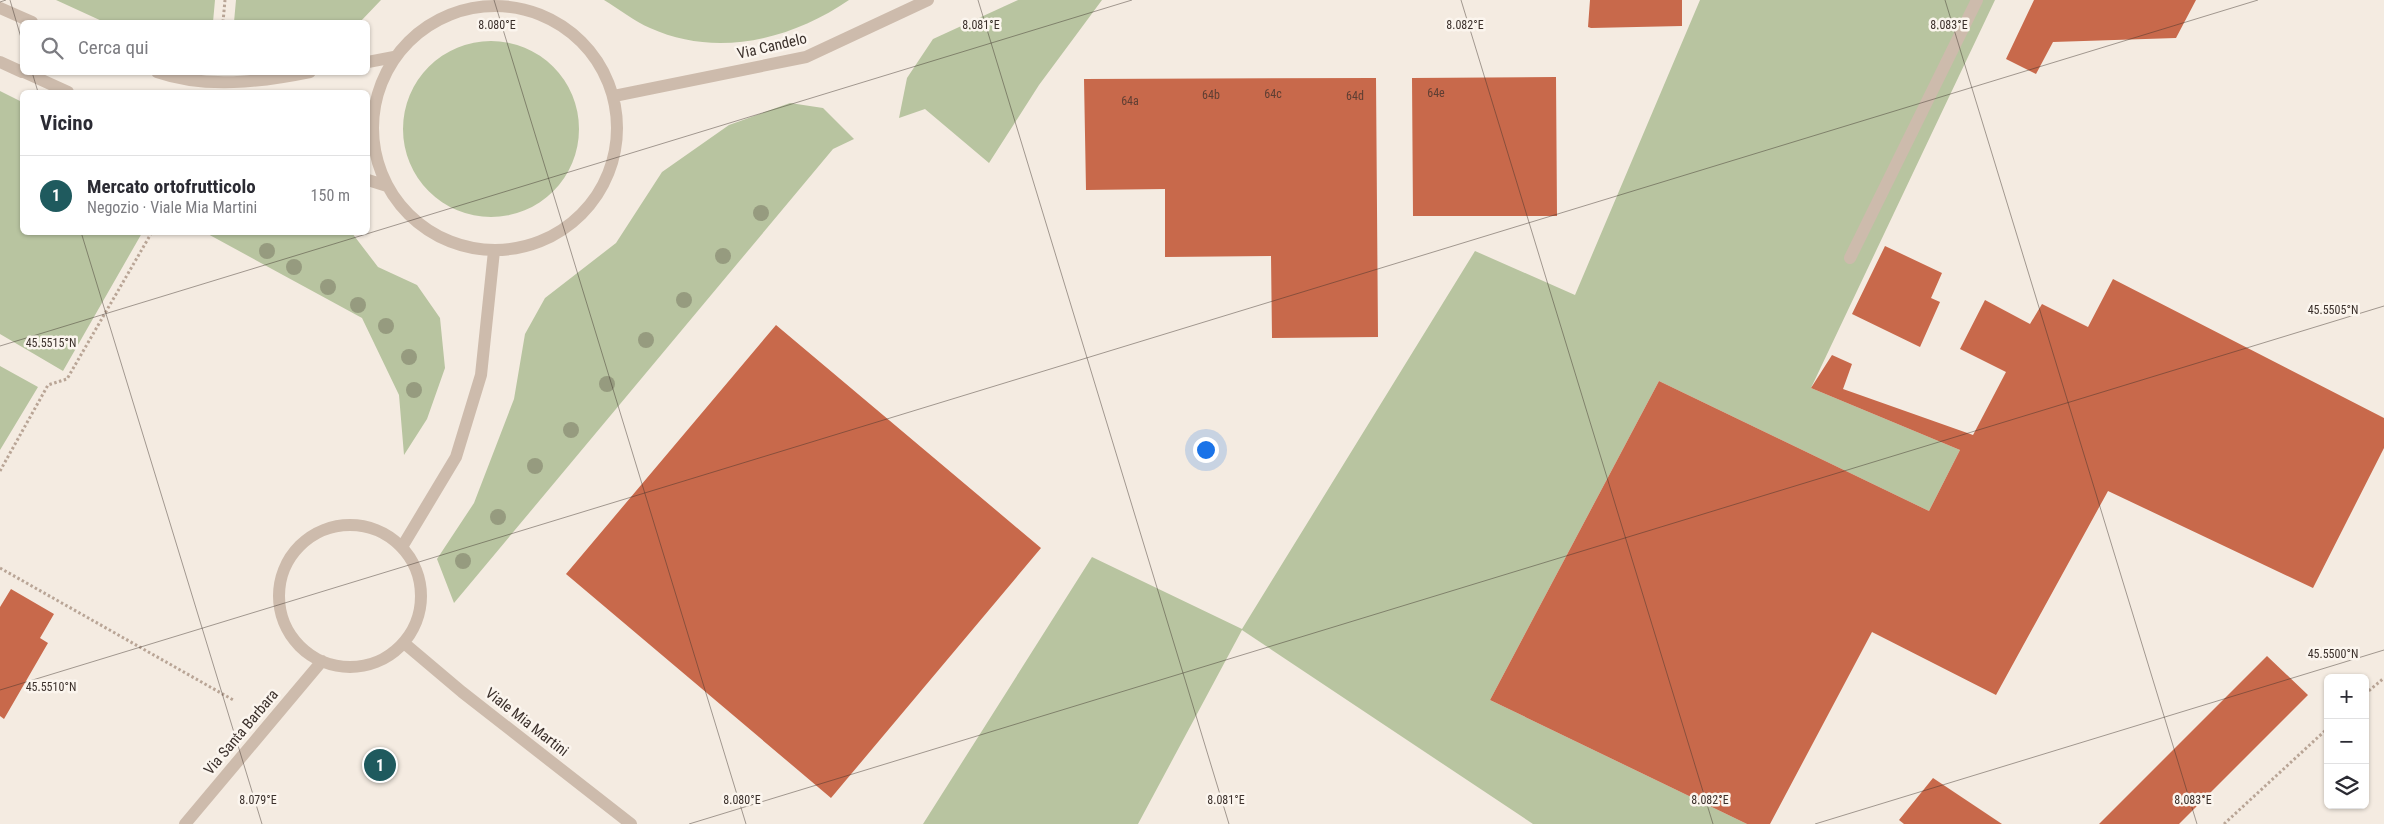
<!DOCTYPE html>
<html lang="it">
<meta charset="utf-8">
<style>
:root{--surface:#fff;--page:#f7f7f7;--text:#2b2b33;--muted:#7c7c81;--line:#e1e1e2;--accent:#1f5a5e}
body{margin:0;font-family:"Roboto Condensed",sans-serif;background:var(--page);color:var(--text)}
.controls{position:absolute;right:15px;bottom:15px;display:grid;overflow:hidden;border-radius:8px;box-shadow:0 1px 4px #0004}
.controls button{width:45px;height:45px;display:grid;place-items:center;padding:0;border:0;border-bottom:1px solid var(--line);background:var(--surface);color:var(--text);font:25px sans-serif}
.you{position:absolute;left:1205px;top:449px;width:18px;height:18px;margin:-12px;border:4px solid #fff;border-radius:50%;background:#1a73e8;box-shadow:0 0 0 8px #1a73e833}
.badge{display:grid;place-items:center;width:32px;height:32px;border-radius:50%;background:var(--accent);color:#fff;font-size:16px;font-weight:700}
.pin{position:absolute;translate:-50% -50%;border:2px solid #fff;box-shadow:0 1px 5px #0006}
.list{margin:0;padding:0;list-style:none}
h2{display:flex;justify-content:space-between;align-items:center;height:65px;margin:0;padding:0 20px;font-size:21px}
h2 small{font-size:16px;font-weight:400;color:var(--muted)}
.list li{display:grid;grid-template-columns:32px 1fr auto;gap:15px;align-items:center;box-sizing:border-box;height:80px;padding:0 20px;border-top:1px solid var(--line)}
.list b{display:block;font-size:19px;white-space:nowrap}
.list p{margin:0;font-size:16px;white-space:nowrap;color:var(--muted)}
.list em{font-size:16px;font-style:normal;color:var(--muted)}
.icon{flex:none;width:28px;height:28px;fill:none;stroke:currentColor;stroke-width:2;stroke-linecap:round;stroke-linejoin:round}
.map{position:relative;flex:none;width:2384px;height:824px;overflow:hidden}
.search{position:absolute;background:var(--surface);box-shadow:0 1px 4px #0004;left:20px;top:20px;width:350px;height:55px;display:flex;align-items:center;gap:12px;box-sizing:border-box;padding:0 18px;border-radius:8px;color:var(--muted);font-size:19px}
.panel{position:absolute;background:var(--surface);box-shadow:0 1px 4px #0004;left:20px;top:90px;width:350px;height:145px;border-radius:8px}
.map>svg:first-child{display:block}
</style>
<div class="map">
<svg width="2384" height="824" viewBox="0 0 2384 824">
<rect width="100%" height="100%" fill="#f4ebe1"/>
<path fill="#b8c4a0" d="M56,0H215L213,22H104Z
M236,0H381L360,22H234Z
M604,0H849C791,40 716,58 650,28C634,21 619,9 604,0Z
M1018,0H1102L1039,85L989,163L925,109L899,118L907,78L933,39Z
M1700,0H1995L1811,388L1960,450L1929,511L1659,381L1490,700L1747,824H1533L1242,630L1138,824H923L1092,557L1242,629L1475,251L1575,295Z
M403 129a88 88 0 1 1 176 0a88 88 0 1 1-176 0Z
M0,91L22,102V232L142,233L63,371L0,334Z
M790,103L823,108L854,139L833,149L454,603L437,559L474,503L514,399L525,334L545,298L616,243L662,172L729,125Z
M206,233H352L378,267L417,285L440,318L445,368L427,419L404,455L399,395L362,318Z
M0,366L38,387L0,450Z"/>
<path fill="#c8694b" d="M1590,0H1682V26L1591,28L1588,27Z
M2034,0H2196L2176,38L2053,42L2036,74L2006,59Z
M1556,77L1557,216H1413L1412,78Z
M1376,78L1378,337L1272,338L1271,256L1165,257V189L1086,190L1084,79Z
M1885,246L1942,273L1931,298L1940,302L1920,347L1852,314Z
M2113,279L2384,418V448L2313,588L2108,491L1996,695L1872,632L1770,824H1747L1490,700L1659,381L1929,511L1960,450L1811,388L1832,355L1852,364L1843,389L1973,435L2006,372L1960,349L1985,300L2030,324L2042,304L2088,327Z
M776,325L1041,548L831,798L566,574Z
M11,589L54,614L40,638L48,643L4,719L0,716V607Z
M2267,656L2308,695L2179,824H2099Z
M1933,778L2002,824H1904L1899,820Z"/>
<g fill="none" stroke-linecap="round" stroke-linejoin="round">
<path stroke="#b9a596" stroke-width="3" stroke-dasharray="2.5 2.5" stroke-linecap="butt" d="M223,22L225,0
M0,471L48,385L67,379L152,232
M0,568L235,701
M2365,694L2384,678
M2224,824L2328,728"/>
<path stroke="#cdbbac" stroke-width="12" d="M373 128a122 122 0 1 1 244 0a122 122 0 1 1-244 0Z
M0,8L32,22
M0,62L22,72
M368,62L394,57
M24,72L68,92
M157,72C206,89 261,82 310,72
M614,96L806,57L928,0
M368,180L387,186
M1850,258L1977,0
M279 596a71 71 0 1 1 142 0a71 71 0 1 1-142 0Z
M402,547L456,457L481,375L494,251
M404,643L462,692L631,824
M185,824L322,661"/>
</g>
<g fill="#969b7f">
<circle cx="761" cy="213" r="8"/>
<circle cx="267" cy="251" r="8"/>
<circle cx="723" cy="256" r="8"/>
<circle cx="294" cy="267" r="8"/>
<circle cx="328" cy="287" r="8"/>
<circle cx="684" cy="300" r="8"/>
<circle cx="358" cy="305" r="8"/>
<circle cx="386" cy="326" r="8"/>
<circle cx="646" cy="340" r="8"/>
<circle cx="409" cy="357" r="8"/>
<circle cx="607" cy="384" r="8"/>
<circle cx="414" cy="390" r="8"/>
<circle cx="571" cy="430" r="8"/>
<circle cx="535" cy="466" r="8"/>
<circle cx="498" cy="517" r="8"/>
<circle cx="463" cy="561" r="8"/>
</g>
<path fill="none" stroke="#3b302b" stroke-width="1" stroke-opacity="0.45" d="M10,0L22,41M494,0L746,824M978,0L1229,824M1461,0L1713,824M1945,0L2197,824M0,2L6,0M32,72L38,92M81,232L262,824M0,346L1132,0M0,690L2258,0M689,824L2384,306M1815,824L2384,650"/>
<g text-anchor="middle" stroke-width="5" stroke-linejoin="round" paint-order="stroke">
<g font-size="12" fill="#5e3e33">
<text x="1436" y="97">64e</text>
<text x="1273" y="98">64c</text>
<text x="1211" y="99">64b</text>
<text x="1355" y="100">64d</text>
<text x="1130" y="105">64a</text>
</g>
<g font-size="15" fill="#3b302b" stroke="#fbf5ee">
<text transform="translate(772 46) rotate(-13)" y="5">Via Candelo</text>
<text transform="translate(527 722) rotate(38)" y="5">Viale Mia Martini</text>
<text transform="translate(241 732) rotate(-50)" y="5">Via Santa Barbara</text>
</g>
</g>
<g font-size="12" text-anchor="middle" fill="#3b302b" stroke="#fbf5ee" stroke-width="5" stroke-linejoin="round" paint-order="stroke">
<text x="497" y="29">8.080°E</text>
<text x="981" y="29">8.081°E</text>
<text x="1465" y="29">8.082°E</text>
<text x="1949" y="29">8.083°E</text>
<text x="2333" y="314">45.5505°N</text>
<text x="51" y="347">45.5515°N</text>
<text x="2333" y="658">45.5500°N</text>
<text x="51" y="691">45.5510°N</text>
<text x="258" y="804">8.079°E</text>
<text x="742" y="804">8.080°E</text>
<text x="1226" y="804">8.081°E</text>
<text x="1710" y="804">8.082°E</text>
<text x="2193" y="804">8.083°E</text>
</g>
</svg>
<div class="controls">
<button>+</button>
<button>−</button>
<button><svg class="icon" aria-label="layers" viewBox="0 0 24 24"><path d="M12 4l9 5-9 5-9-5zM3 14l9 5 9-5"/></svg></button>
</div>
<div class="you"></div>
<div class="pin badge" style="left:380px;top:765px">1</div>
<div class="search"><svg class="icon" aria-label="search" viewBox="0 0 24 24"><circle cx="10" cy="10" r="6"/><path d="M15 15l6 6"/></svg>Cerca qui</div>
<section class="panel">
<h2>Vicino<small></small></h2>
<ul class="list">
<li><span class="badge">1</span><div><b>Mercato ortofrutticolo</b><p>Negozio · Viale Mia Martini</p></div><em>150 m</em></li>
</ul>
</section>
</div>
